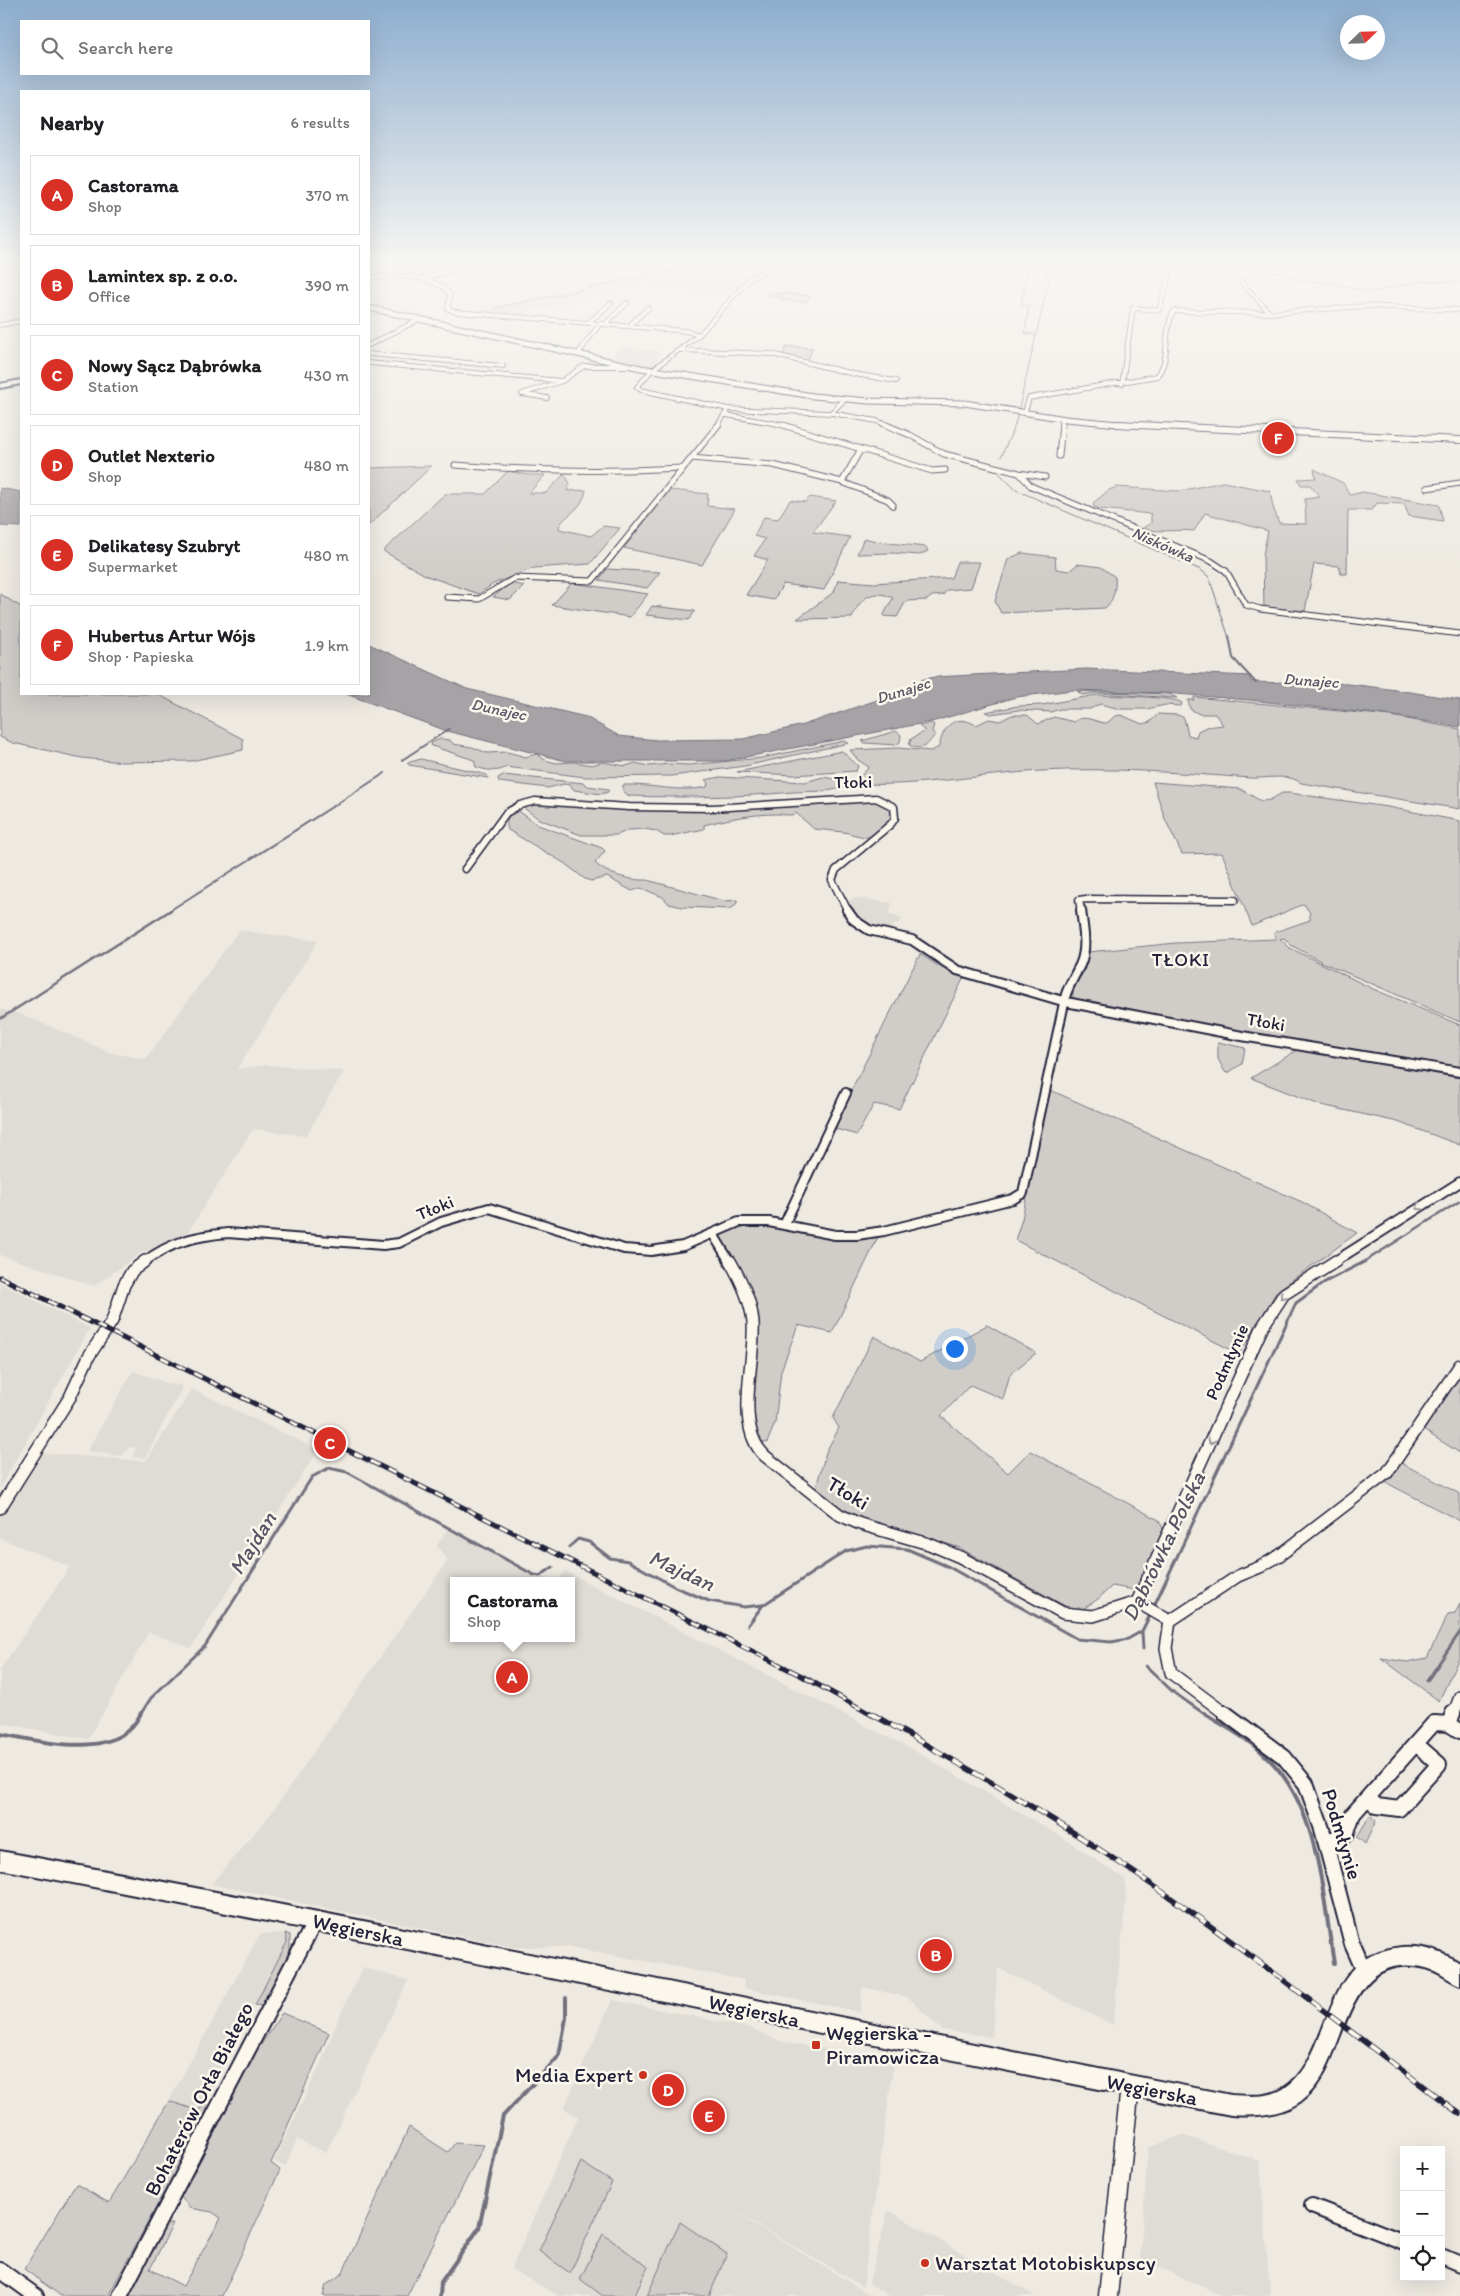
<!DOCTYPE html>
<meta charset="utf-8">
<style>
:root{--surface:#fff;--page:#f2f2f2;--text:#202124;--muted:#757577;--line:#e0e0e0;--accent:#d93025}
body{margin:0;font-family:Itim,sans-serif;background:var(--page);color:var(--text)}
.controls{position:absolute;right:15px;bottom:15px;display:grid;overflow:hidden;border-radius:0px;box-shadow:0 5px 20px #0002}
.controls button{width:45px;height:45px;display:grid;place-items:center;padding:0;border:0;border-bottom:1px solid var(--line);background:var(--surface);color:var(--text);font:25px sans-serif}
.compass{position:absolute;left:1340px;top:15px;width:45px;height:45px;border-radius:50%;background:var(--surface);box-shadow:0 5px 20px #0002;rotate:67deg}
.you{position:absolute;left:954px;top:1348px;width:18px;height:18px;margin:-12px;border:4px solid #fff;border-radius:50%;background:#1a73e8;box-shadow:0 0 0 8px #1a73e833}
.badge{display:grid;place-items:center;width:32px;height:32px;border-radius:50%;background:var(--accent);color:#fff;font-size:16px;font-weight:700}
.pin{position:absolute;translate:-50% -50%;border:2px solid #fff;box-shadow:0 1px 5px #0006}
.popup{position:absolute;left:450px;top:1577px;width:125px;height:65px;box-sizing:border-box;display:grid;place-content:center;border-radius:0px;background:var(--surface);filter:drop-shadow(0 1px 4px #0005);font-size:16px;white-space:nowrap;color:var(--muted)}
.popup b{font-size:19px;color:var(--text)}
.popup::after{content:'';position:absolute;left:50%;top:100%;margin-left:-10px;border:10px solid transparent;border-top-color:var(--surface)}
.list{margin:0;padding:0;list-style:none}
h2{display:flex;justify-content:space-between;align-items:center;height:65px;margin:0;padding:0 20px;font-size:21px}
h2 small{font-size:16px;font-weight:400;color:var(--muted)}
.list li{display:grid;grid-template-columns:32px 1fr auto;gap:15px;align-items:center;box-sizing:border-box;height:80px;margin:0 10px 10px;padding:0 10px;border:1px solid var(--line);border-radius:0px}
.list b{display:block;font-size:19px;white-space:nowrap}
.list p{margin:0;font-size:16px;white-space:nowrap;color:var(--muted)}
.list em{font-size:16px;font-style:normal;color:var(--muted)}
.icon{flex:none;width:28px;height:28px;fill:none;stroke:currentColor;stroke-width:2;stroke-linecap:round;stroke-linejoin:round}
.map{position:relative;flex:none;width:1460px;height:2296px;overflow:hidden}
.search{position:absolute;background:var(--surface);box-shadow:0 5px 20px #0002;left:20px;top:20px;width:350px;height:55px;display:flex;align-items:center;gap:12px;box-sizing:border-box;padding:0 18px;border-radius:0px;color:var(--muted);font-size:19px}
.panel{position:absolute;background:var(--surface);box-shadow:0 5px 20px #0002;left:20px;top:90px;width:350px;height:605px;border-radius:0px}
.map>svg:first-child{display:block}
</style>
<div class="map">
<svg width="1460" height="2296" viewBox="0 0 1460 2296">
<rect width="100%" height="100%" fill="#eeeae2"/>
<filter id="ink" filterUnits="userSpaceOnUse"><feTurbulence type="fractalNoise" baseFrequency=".02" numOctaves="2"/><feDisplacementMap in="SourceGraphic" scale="10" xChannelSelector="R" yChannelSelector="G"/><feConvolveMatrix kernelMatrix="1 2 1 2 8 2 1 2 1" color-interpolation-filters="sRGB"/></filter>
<g filter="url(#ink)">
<path fill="#dfdbd5" d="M712,259H771L759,273L749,278L730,298L652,290L644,287L506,316L466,313Z
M619,347L660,351L658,360L653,368L611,360Z
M855,898L892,903L889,914L902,918L900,923L895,924L888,933L858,922L847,901Z
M239,930L318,941L237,1069L267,1065L344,1071L306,1136L253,1129L178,1248L142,1252L94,1286L0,1255V1009L26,1016L111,1053L146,1059Z
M0,1283L90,1328L0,1488Z
M133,1371L167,1383L183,1386L145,1458L132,1457L136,1448L130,1447L121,1456L87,1451Z
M192,1389L318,1450L191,1648L149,1632L88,1739L0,1723V1670L70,1567L0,1538V1504L9,1505L44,1453L146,1461Z
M447,1530L552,1581H453V1638H571V1581H558L565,1571L913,1750L1060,1836L1125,1879L1126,1900L1113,2025L998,1968L992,2037L942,2030L908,1997L862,1987L860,2012L743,1988L744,1980L571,1947H512L211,1884L270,1815L448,1560L437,1546Z
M285,1933L287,1942L199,2111L169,2101L260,1934Z
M363,1968L408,1980L326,2153L297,2139L285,2167L274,2161L319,2067L341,2013Z
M612,2000L750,2028L782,2042L894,2060L863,2287L710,2197L872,2296H559L511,2269L578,2117L564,2108Z
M1182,2135L1260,2161L1270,2293L1267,2296H1223L1140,2259L1148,2148Z
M888,2210L1035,2296H889L869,2283Z"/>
<path fill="#d0cdc9" stroke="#797882" d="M770,292L811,296L806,302L781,300V297L767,296Z
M787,346L813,348L807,361L782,355Z
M432,466L369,525V468Z
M1314,469L1343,483L1350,495L1363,492L1439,505L1443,521L1409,516L1404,504L1377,503L1372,510H1348L1347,574H1341L1339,566L1314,564L1305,611L1264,607L1263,555L1268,531L1205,513L1194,531C1177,529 1161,533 1144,529V527L1151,523V514L1100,509L1094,507L1093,503L1109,490L1117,487L1179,491L1223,482L1270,491L1273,507L1279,523L1306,524L1305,499L1320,497L1310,485H1301L1298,479L1316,478Z
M508,471L529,475H545L529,493H546L564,474L570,483L567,491L586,490C582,513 559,517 559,529L591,536L603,526L620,528L590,564L534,568L493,584L479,594L427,576L383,551L445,494H485Z
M670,490L708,494L707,506L735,509L702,565L624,548Z
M810,497L836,501L813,532L850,537L824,590L783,584L774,600L746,595L768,560L754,556L765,539L754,536L764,517L778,519L790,500L805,502Z
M864,538L880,542L926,547L928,551L919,555L893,553L857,554Z
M1022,553L1055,557L1056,569L1069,571L1078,564L1101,567L1115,577C1116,588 1114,601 1105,608L1001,613L995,601L1008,559Z
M957,562H980L971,588L947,590L943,595L932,596L927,600L906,601L897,617L883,616L893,598C872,588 860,598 852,618L797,619L834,592L838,580L874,583L951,578Z
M607,569L660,572L647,588L599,580Z
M511,583L524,586L510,600L493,597Z
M572,583L648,594L630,617L552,605Z
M0,594L21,607V694H157L243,739V750L191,761L122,762L82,758L13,743L0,737Z
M652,606L695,611L689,620L646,615Z
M1077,691L1169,694L1177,698L1096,693L1082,695Z
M1096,695C1111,696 1174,696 1182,703L1181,706L1165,705L1147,709H1120L1100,704L1090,709H1060L1051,712L1019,710L991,714L985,712L1018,706L1042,705Z
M1194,697L1391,716L1460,729V809L1301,783C1289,773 1265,779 1250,778C1181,773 1111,767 1041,771C982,774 918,787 859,784L856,781L869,767L858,760L850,750L898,748L931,751L939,747C943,726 955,713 976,725L989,719L1000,721L1012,715H1027L1038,724L1054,717L1074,722C1085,713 1095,723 1107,723L1115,716L1121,715L1142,724L1150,722L1158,714L1178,715L1184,718L1188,735L1196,737L1198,731L1206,727L1223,725L1215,714H1199L1190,709L1188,700H1194Z
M932,723L934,725L932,731L935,735C927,745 923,752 909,745L911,739L925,731L919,726Z
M896,731L901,735L900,742L896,745L865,743L862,741Z
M440,739L450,740L453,744L472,747L487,753L507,752L526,757L537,754L545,760L556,763L574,762L592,765L602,762L626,766L635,763L649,766L669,764L689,765L761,758L844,741L849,743L745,766L672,776L585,777L506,767C499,773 485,770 476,767L474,760L432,746L431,743Z
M842,751L858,766L856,771L793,775L737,772Z
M421,759L487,775L488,778L409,765L407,763Z
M503,775L584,783L588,786L608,789V792L601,794L574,790L570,785L564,784L548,788L499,782L498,778Z
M720,777L805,782L823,777L845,781L847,785C837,793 807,791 794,792C739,797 685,798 629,796L623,791V785C651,784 680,793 707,787L708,783L705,780Z
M1153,782L1240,789L1261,801L1270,800L1282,793H1289L1388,807L1460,821V1022L1324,963L1291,945L1284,938L1280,939L1290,948L1373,989L1460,1025V1069L1295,1042L1073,1000V987L1084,972L1088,952L1176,943L1276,939L1275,932L1310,920V913L1304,904L1252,926L1222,853L1182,854L1165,819Z
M875,799L889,808L892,815L889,822L870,837H864L844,832L814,829L796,813C789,817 784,814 777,814C752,814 727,819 704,825V829L670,836H664L656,831L644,829L629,830L617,835H581L539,819L521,806L527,804L674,811L739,809Z
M516,809L538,825L602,848L605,851L595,863C607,875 632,881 647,880L724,901L737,900V903L731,909L682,907L669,904L663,897L641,888L632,891L607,877L591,881L585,879L564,863L508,830C505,821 508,814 516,809Z
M920,954L941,968L964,977L899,1109L874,1104L857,1135L832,1128Z
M1218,1042L1245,1048L1242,1064L1228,1073L1225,1072L1218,1059Z
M1299,1049L1460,1078V1145L1398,1122L1317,1104L1251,1078Z
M1048,1089L1302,1202L1357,1233L1277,1291L1239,1354L1015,1240L1022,1219Z
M750,1224L840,1239L879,1235L832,1333L798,1325L781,1371L775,1423L767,1443L759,1442L752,1400L746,1283L720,1237L726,1229Z
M987,1325L1036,1353L1010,1374L1003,1399L970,1385L941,1416L1008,1473L1030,1451L1159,1520L1164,1531L1135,1590L1112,1586L1098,1599L1080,1611L1067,1607L958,1547L870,1522L835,1505L815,1491L826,1452L839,1428L833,1418L874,1336L920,1362Z
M1460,1376V1453L1420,1428Z
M1401,1463L1460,1494V1521L1383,1481Z
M1460,1604V1656L1439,1701L1381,1658L1407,1662L1427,1658L1448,1614L1455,1613Z
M1370,1815L1376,1821L1365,1844L1357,1837Z
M285,1933L290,1935V1950L285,1962L287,1963L263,2006L255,2005L287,1942Z
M282,2013L329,2033L271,2163L280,2170L222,2296H128L165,2224H173L150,2269L183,2286L221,2218L212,2212L190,2208L180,2196L256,2052Z
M169,2101L199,2111L204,2102L207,2104L206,2115L108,2296H61L24,2269L76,2184L109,2203Z
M409,2127L448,2152L455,2143L484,2145L407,2296H323L326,2285L342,2274Z
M581,2162L612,2182L570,2273L539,2251Z
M680,2222L727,2254L709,2296H647Z
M603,2234L648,2267L634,2296H603L580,2279Z"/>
<path fill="#a6a3a7" stroke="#716f7c" d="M0,488L21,492V527L0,526Z
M369,644L467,689L586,717L619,736L657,740L743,739L803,725L892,695L924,679L935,677L1086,669L1251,676L1250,681C1271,685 1290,680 1311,681C1361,684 1411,692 1460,700V727L1394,716L1250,700L1165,693L1073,690L1016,697L935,721L725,761H566L447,731L346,694H369Z"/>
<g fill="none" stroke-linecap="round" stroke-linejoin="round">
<path stroke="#716f7c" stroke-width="1" d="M865,259L932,261L975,270L1028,273L1021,304L1029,306L1025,333L1035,335
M1117,260L1170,264
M1176,264L1287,273L1296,280L1331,283L1372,292L1421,281L1460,282
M495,308L727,259
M1001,457L1015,425L1049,280L1043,259
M995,469L1016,490L1201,570L1209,577L1229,638"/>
<path stroke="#716f7c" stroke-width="2" d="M1229,636L1233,658L1256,683
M402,760L449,729
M169,911L385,773"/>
<path stroke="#716f7c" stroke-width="2.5" d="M0,1019L171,910
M1364,1262L1460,1201"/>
<path stroke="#716f7c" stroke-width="3" d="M569,1547L578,1539L589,1542L610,1558L628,1561L675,1587L709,1601L744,1607L762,1605
M1153,1608L1296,1303L1325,1282L1366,1261
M748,1625L763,1605L846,1551L867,1546L907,1549L949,1567L1077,1639L1111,1642L1128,1639L1142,1631L1151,1613
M1142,1631L1143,1649
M1146,1666L1173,1692L1206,1715
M1427,1681L1460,1632
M140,1715L151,1698L205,1646L312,1477L329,1468L347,1472L534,1575L540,1576L553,1567"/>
<path stroke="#716f7c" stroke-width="4" d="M1204,1713C1225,1727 1249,1739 1267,1757C1320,1808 1322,1895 1334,1963
M0,1734C42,1741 118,1763 141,1713
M440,2296L441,2282L479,2228L503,2116L559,2056L566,2018V1998"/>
<defs>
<path id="minor-far5" d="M0,264L18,259
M1112,265L1114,259
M369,277C395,277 432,272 450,294L448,309L456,312L686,331L699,335
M423,278L493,259
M1241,282L1270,313L1365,306L1460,310
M588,323L611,303
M605,324L627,303
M0,325L21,321
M629,326L648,308
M369,345L420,319
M681,350L771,354L854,374L896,381
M369,354L503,366
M578,354L599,325
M369,363L562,381
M1122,384L1133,308L1159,310L1174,259
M547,398L522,394L562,381L584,366H632
M728,409L831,413L877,421L887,425
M1025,412L1029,398L1157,376C1172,357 1162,331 1174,311L1270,313
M831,413L845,399
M726,415L784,425
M718,425L728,409L641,390L637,387L652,370L699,335L749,279L760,274L767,262L776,259
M1061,425L1062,418"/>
<path id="minor-far4" d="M780,424L932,471L945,470
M884,424L910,435L944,454L1019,473L1031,486L1211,561L1226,571L1246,605L1260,609L1460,634
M861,449L842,482L888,500L893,505
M1059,456L1062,424
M691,458L773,465L842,482
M455,465C531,471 607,472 683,468
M1019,473L1045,477
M1427,488L1460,483
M447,597L479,599L515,578L592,581L719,424"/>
<path id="minor-far3" d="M465,869L506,813L520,805L535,801L629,807L712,808L876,798L894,807L895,818L891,824L836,870L832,880L848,911
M1081,911L1079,900L1086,899L1235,900"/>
<path id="minor-far2" d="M847,910L854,920L869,930L912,940L957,970L1066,1002L1242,1036L1460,1072
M784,1225L846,1093
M713,1234L730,1262
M144,1262C171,1242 194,1236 228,1233L383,1245L399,1243L441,1222L489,1208L624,1249L651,1251L683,1246L739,1222H769L835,1235H857L884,1231L1013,1199L1023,1193L1066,994C1070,983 1075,975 1080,965C1088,948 1083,928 1081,910
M1334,1262L1460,1182"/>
<path id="minor-far1" d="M730,1261C741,1280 751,1300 753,1322C756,1361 733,1426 765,1456L840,1515L860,1524L929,1544L960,1557L1063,1613L1093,1616L1137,1602
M0,1508L70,1397L89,1356L112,1321L124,1285L132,1271L145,1261
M1137,1602L1263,1326L1284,1294L1336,1261
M1137,1602L1170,1621L1166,1648L1171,1673L1227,1715
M1170,1621L1238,1576L1260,1567L1280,1555L1387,1473L1460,1365
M1453,1715L1460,1697"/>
<path id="minor" d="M1225,1713L1284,1757L1306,1784L1322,1829L1352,1944L1364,1971
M1449,1724L1460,1731
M1368,1798L1377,1806L1399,1809L1439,1764L1416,1744
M1325,1841L1346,1835L1353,1814L1434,1723L1449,1724L1453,1713
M1312,2206L1404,2242
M1441,2256L1460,2264
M0,2270L36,2296
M120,2296L315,1921"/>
<path id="tertiary-far2" d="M369,308L641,368L813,396L869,401L964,403L1066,419L1129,425"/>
<path id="tertiary-far1" d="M1117,424L1460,440"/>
<path id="tertiary" d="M1108,2296L1130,2086"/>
<path id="secondary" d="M0,1851C411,1927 820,2015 1231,2095C1248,2096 1268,2098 1283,2089C1335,2056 1318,1960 1395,1948C1418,1944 1440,1950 1460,1963V1985C1448,1980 1439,1971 1426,1968C1340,1948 1350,2058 1306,2097C1286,2115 1257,2117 1231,2115C820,2035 411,1947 0,1869Z"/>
<path id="primary" d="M21,380V384L0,388V384Z"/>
</defs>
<use href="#minor-far5" stroke="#22223b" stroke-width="5.5"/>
<use href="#minor-far4" stroke="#22223b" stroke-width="7"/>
<use href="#minor-far3" stroke="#22223b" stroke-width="9"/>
<use href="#minor-far2" stroke="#22223b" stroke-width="12"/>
<use href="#minor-far1" stroke="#22223b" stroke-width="14"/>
<use href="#minor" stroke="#22223b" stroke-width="18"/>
<use href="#tertiary-far2" stroke="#22223b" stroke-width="7"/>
<use href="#tertiary-far1" stroke="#22223b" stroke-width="8"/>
<use href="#tertiary" stroke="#22223b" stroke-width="21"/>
<use href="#secondary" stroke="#22223b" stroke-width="4"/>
<use href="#primary" stroke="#22223b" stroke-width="4"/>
<use href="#minor-far5" stroke="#fbf7ec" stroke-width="4"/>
<use href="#minor-far4" stroke="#fbf7ec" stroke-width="5"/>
<use href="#minor-far3" stroke="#fbf7ec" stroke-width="6"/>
<use href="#minor-far2" stroke="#fbf7ec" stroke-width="8"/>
<use href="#minor-far1" stroke="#fbf7ec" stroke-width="11"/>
<use href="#minor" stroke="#fbf7ec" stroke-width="14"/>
<use href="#tertiary-far2" stroke="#fbf7ec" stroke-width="5"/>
<use href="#tertiary-far1" stroke="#fbf7ec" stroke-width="6"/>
<use href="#tertiary" stroke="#fbf7ec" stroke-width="18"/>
<use href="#secondary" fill="#fbf7ec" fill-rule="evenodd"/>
<use href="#primary" fill="#fbf7ec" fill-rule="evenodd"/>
<defs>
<path id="rail-far1" d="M0,1277L802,1676L872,1715"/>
<path id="rail" d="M870,1713C946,1756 1021,1798 1094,1846C1221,1928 1339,2024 1460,2114"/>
</defs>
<use href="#rail-far1" stroke="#22223b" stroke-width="5"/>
<use href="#rail" stroke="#22223b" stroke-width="5.5"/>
<use href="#rail-far1" stroke="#fbf7ec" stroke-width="3" stroke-dasharray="9" stroke-linecap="butt"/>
<use href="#rail" stroke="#fbf7ec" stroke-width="4" stroke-dasharray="12" stroke-linecap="butt"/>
</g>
<defs><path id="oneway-chevron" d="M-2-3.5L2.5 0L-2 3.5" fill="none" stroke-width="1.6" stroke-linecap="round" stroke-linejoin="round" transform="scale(1.25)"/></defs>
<g stroke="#99979c">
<use href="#oneway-chevron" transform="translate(1419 1207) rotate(148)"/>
<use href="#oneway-chevron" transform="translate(1283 1296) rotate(134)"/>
<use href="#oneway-chevron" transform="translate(1211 1441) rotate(114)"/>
</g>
</g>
<linearGradient id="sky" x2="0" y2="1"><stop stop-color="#8dadce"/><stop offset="0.45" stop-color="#f7f6f2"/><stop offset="1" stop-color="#f7f6f2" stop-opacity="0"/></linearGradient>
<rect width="1460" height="581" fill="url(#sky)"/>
<g fill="#c8321e" stroke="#fbf7ec" stroke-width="2">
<rect x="811" y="2040" width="10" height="10" rx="2.5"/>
<circle cx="643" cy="2075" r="5"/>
<circle cx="925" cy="2263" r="5"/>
</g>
<g text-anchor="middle" stroke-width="5" stroke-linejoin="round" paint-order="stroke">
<g font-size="16" font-style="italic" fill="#575666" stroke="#fbf7ec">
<text transform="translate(1163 544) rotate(24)" y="6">Niskówka</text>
<text transform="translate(1311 680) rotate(4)" y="6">Dunajec</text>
<text transform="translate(903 690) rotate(-17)" y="6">Dunajec</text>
<text transform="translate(499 709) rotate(12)" y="6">Dunajec</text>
</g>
<g font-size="18" fill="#22223b" stroke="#fbf7ec">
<text transform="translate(853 782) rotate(-1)" y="6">Tłoki</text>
<text transform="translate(1266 1022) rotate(10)" y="6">Tłoki</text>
<text transform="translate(435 1208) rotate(-22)" y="6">Tłoki</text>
<text transform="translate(1227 1362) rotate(-66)" y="6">Podmłynie</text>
</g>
<g font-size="19" letter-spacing="1" fill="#22223b" stroke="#fbf7ec">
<text x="1181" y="966">TŁOKI</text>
</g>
<g font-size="21" fill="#22223b" stroke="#fbf7ec">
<text transform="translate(848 1493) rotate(31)" y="7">Tłoki</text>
<text transform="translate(1342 1834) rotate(73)" y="7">Podmłynie</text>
<text transform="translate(358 1930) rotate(12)" y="7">Węgierska</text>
<text transform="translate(754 2011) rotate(12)" y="7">Węgierska</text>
<text transform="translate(1152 2090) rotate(11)" y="7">Węgierska</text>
<text transform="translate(199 2099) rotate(-63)" y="7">Bohaterów Orła Białego</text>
</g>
<g font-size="21" fill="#22223b" stroke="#fbf7ec" text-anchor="start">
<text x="826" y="2040">Węgierska -<tspan x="826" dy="24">Piramowicza</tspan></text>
<text x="633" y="2082" text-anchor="end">Media Expert</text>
<text x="935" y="2270">Warsztat Motobiskupscy</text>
</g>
<g font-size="22" font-style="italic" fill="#575666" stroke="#fbf7ec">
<text transform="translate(252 1543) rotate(-58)" y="8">Majdan</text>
<text transform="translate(1163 1546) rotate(-64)" y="8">Dąbrówka Polska</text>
<text transform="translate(682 1570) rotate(25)" y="8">Majdan</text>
</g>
</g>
</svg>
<div class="controls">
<button>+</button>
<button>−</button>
<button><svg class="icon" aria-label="locate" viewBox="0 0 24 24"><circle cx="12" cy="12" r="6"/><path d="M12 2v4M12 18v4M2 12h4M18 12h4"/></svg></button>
</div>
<svg class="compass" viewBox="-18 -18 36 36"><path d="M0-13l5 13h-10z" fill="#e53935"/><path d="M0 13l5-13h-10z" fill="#757577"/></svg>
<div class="you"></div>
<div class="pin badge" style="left:512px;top:1677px">A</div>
<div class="popup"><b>Castorama</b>Shop</div>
<div class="pin badge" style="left:936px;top:1955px">B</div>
<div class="pin badge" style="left:330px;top:1443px">C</div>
<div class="pin badge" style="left:668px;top:2090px">D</div>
<div class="pin badge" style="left:709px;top:2116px">E</div>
<div class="pin badge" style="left:1278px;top:438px">F</div>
<div class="search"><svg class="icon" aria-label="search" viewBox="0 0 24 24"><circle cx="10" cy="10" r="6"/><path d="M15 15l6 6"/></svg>Search here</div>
<section class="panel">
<h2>Nearby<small>6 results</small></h2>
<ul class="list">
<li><span class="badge">A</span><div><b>Castorama</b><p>Shop</p></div><em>370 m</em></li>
<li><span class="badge">B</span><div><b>Lamintex sp. z o.o.</b><p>Office</p></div><em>390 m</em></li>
<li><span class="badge">C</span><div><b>Nowy Sącz Dąbrówka</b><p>Station</p></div><em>430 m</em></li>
<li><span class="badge">D</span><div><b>Outlet Nexterio</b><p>Shop</p></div><em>480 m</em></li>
<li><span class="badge">E</span><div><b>Delikatesy Szubryt</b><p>Supermarket</p></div><em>480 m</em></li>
<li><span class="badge">F</span><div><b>Hubertus Artur Wójs</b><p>Shop · Papieska</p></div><em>1.9 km</em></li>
</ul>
</section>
</div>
